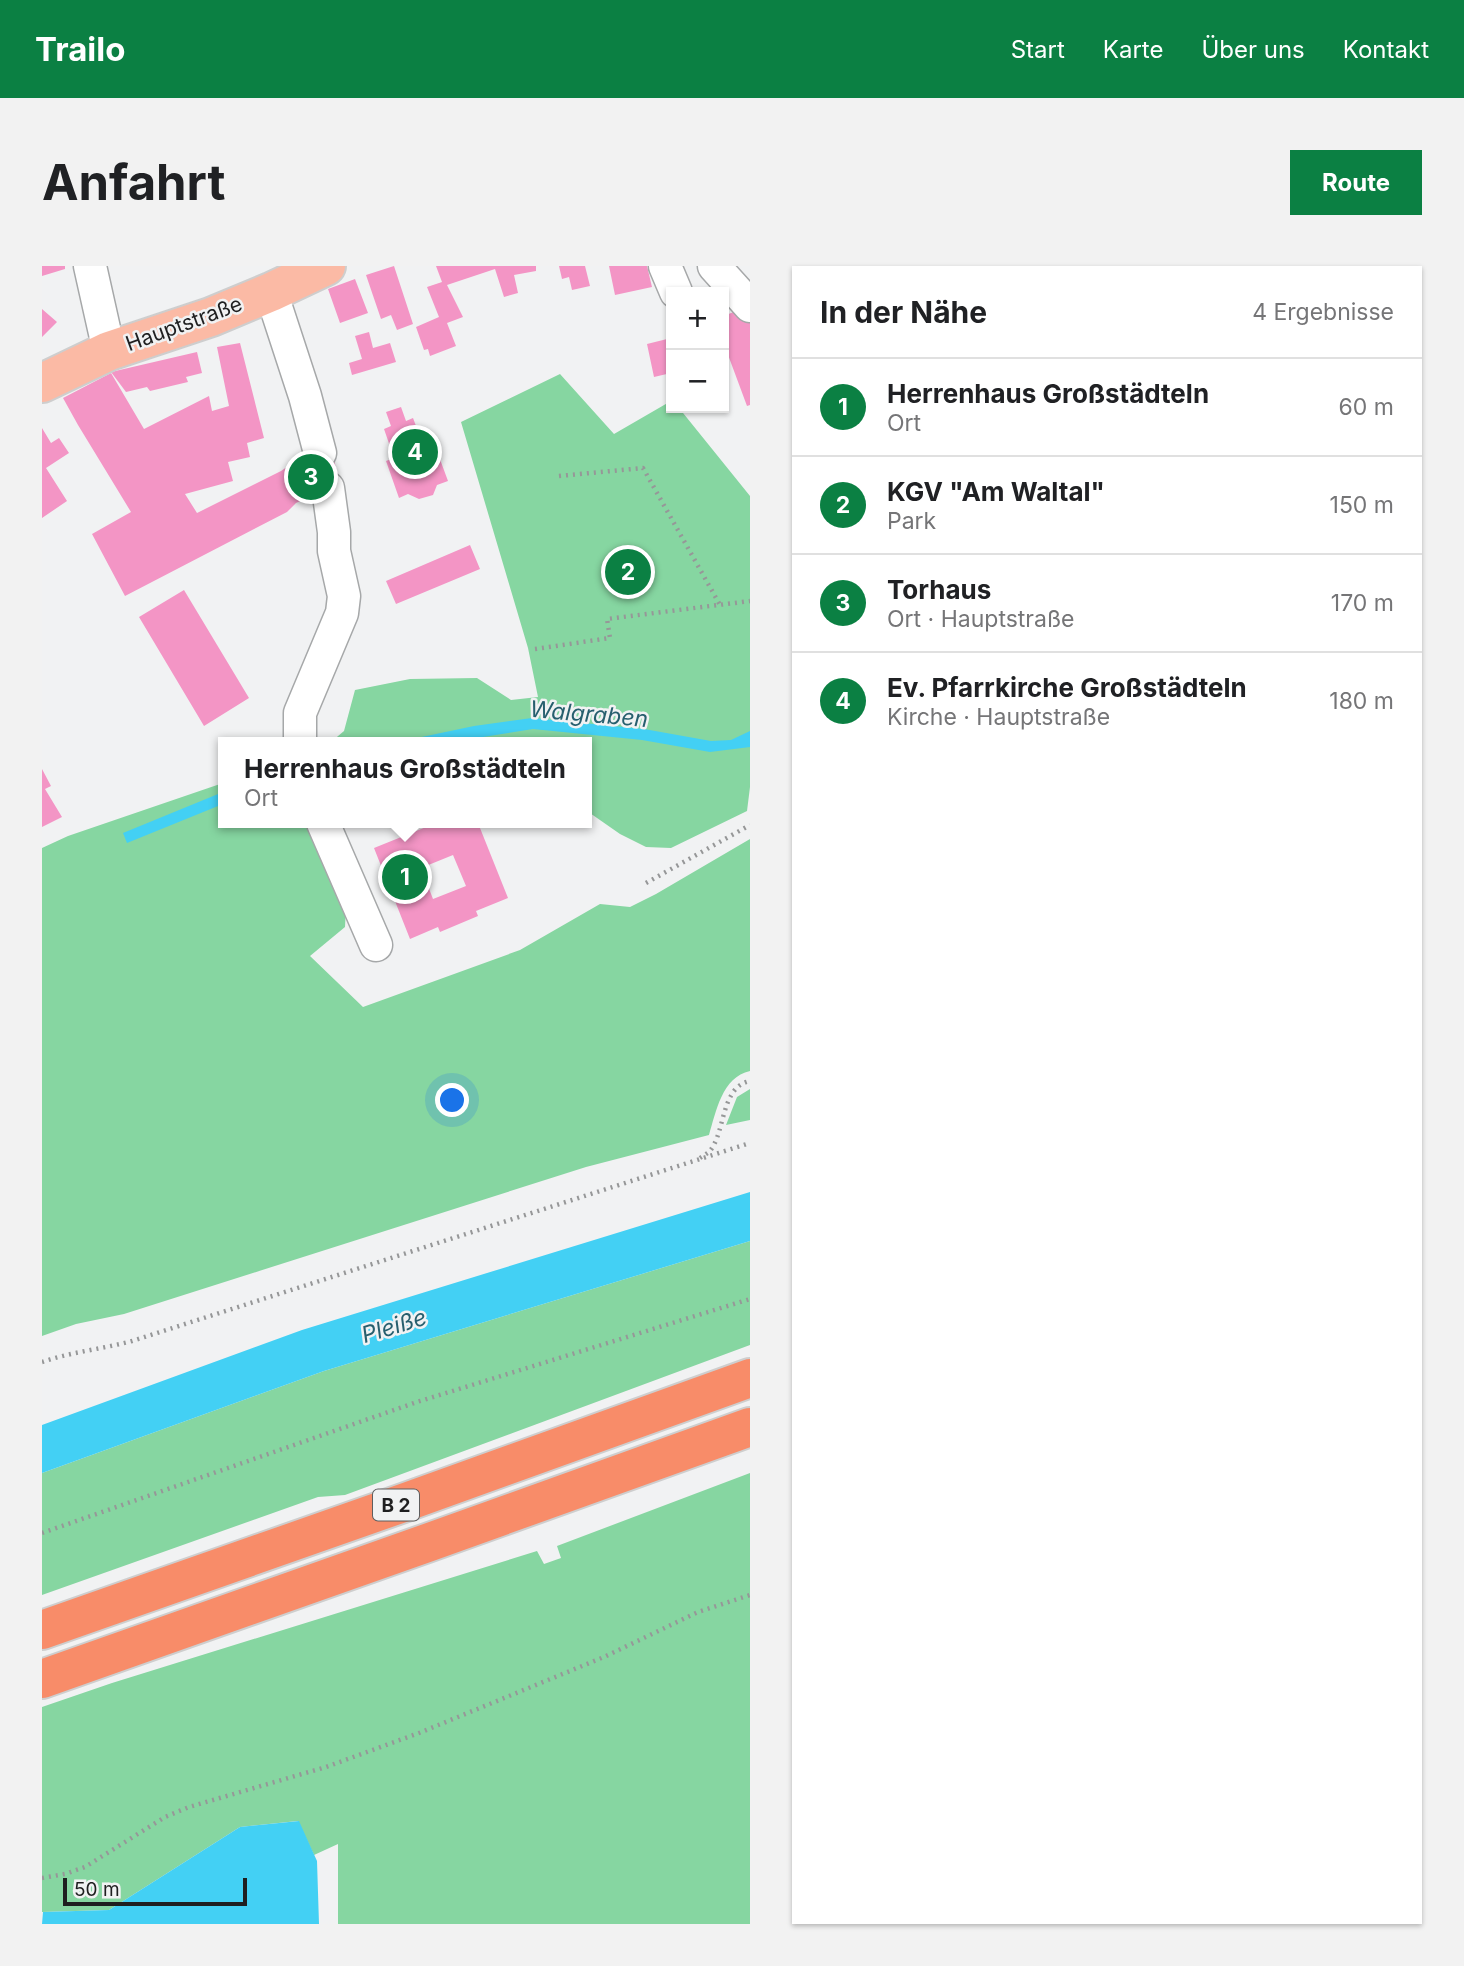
<!DOCTYPE html>
<html lang="de">
<meta charset="utf-8">
<style>
:root{--surface:#fff;--page:#f2f2f2;--text:#202124;--muted:#757577;--line:#e0e0e0;--accent:#0b8043}
body{margin:0;font-family:Inter,sans-serif;background:var(--page);color:var(--text)}
.controls{position:absolute;right:21px;top:21px;display:grid;overflow:hidden;border-radius:0px;box-shadow:0 2px 5px #0004}
.controls button{width:63px;height:63px;display:grid;place-items:center;padding:0;border:0;border-bottom:2px solid var(--line);background:var(--surface);color:var(--text);font:35px sans-serif}
.scale{position:absolute;left:21px;bottom:18px;width:184px;box-sizing:border-box;padding-left:7px;border:4px solid #1f1f20;border-top:0;font-size:19px;line-height:24px;white-space:nowrap;color:#1f1f20;-webkit-text-stroke:5px #f1f2f3;paint-order:stroke}
.you{position:absolute;left:411px;top:835px;width:24px;height:24px;margin:-18px;border:5px solid #fff;border-radius:50%;background:#1a73e8;box-shadow:0 0 0 10px #1a73e833}
.badge{display:grid;place-items:center;width:46px;height:46px;border-radius:50%;background:var(--accent);color:#fff;font-size:23px;font-weight:700}
.pin{position:absolute;translate:-50% -50%;border:4px solid #fff;box-shadow:0 2px 7px #0006}
.popup{position:absolute;left:176px;top:471px;width:374px;height:91px;box-sizing:border-box;display:grid;place-content:center;border-radius:0px;background:var(--surface);filter:drop-shadow(0 2px 5px #0005);font-size:23px;white-space:nowrap;color:var(--muted)}
.popup b{font-size:26px;color:var(--text)}
.popup::after{content:'';position:absolute;left:50%;top:100%;margin-left:-14px;border:14px solid transparent;border-top-color:var(--surface)}
.list{margin:0;padding:0;list-style:none}
h2{display:flex;justify-content:space-between;align-items:center;height:91px;margin:0;padding:0 28px;font-size:30px}
h2 small{font-size:23px;font-weight:400;color:var(--muted)}
.list li{display:grid;grid-template-columns:46px 1fr auto;gap:21px;align-items:center;box-sizing:border-box;height:98px;padding:0 28px;border-top:2px solid var(--line)}
.list b{display:block;font-size:26px;white-space:nowrap}
.list p{margin:0;font-size:23px;white-space:nowrap;color:var(--muted)}
.list em{font-size:23px;font-style:normal;color:var(--muted)}
.map{position:relative;flex:none;width:708px;height:1658px;overflow:hidden;border-radius:0px}
header{display:flex;align-items:center;gap:42px;box-sizing:border-box;height:98px;padding:0 35px;background:var(--accent);color:#fff}
header strong{font-size:33px}
nav{display:flex;gap:38px;margin-inline-start:auto;font-size:24px}
.intro{display:flex;align-items:center;justify-content:space-between;box-sizing:border-box;height:168px;padding:0 42px}
h1{margin:0;font-size:49px}
.button{padding:18px 32px;border-radius:0px;background:var(--accent);color:#fff;font-size:24px;font-weight:700}
main{display:flex;gap:42px;padding:0 42px}
aside{flex:1;background:var(--surface);border-radius:0px;box-shadow:0 2px 5px #0004}
.map>svg:first-child{display:block}
</style>
<header>
<strong>Trailo</strong>
<nav><a>Start</a><a>Karte</a><a>Über uns</a><a>Kontakt</a></nav>
</header>
<div class="intro"><h1>Anfahrt</h1><a class="button">Route</a></div>
<main>
<div class="map">
<svg width="708" height="1658" viewBox="0 0 708 1658">
<rect width="100%" height="100%" fill="#f1f2f3"/>
<path fill="#86d6a1" d="M518,108L572,168L629,135V142H637L708,230V521L705,545L629,582L604,581L578,568L545,545V476H289L302,465L313,424L368,413L435,412L469,434L496,431L486,382L419,156Z
M181,517V557H272L304,641L303,661L268,690L321,741L478,684L558,638L588,641L614,628L708,573V805C680,811 674,846 667,869L544,901L82,1048L34,1058L0,1070V582L26,570Z
M708,823V854L684,859L695,831Z
M708,975V1079L303,1229L276,1231L0,1329V1207L282,1105Z
M708,1207V1658H296V1578L272,1589L256,1555L198,1561L67,1644L0,1646V1441L70,1417L495,1285L502,1298L519,1292L515,1280Z"/>
<path fill="#43d0f4" d="M490,452L602,463L669,475L689,474L708,465V481L668,486L600,474L491,463L409,476H356L432,460Z
M181,526V538L85,577L81,567Z
M708,926V975L282,1105L0,1207V1159L260,1064Z
M257,1555L275,1595L277,1658H0L1,1646L67,1644L198,1561Z"/>
<path fill="#f395c5" fill-rule="evenodd" d="M0,0H23V3L0,10Z
M352,0L371,58L355,64L349,49L339,53L324,9Z
M394,0H494V5L472,9L476,27L462,31L453,3L405,19L421,51L405,57L414,80L388,90L386,83L382,84L374,61L397,51L385,21L400,16Z
M517,0H543L548,20L530,24L527,11L520,13Z
M567,0H605L610,21L573,29Z
M313,13L326,47L298,57L286,23Z
M0,43L15,56L0,71Z
M696,44L708,51V139L705,140L682,78V50Z
M327,66L331,82L348,77L354,96L310,109L307,97L320,93L313,70Z
M629,72V107L612,111L605,78Z
M198,77L222,172L205,177L208,191L186,196L191,215L143,228L155,247L239,205L258,192L289,184L298,216L254,237L245,246L83,330L50,268L89,246L36,159L21,132L69,107L102,163L167,130L170,145L187,140L175,81Z
M155,86L160,107L144,111L146,116L108,125L105,121L84,126L69,106Z
M359,141L364,155L371,152L382,181L392,177L406,215L395,219L391,229L377,233L366,228L357,232L344,195L352,192L342,163L349,160L344,146Z
M0,162L9,177L17,172L27,187L4,202L25,235L0,252Z
M428,279L438,303L354,338L344,315Z
M142,324L207,432L162,460L97,351Z
M0,503L9,520L3,523L20,551L0,561Z
M394,557H436L466,632L434,645L436,650L398,666L396,661L368,673L332,582ZM411,589L424,620L391,633L379,602Z"/>
<g fill="none" stroke-linecap="round" stroke-linejoin="round">
<defs>
<path id="minor" d="M48,0L67,85
M623,0L634,26
M672,0L708,40
M229,26L263,130L278,187
M258,476V447L300,347L302,330L292,285V266L286,222
M281,557L334,679"/>
<path id="major" d="M0,117L67,85L169,51L229,26L284,0"/>
<path id="highway" d="M0,1364L364,1236L708,1112
M0,1413L385,1277L708,1161"/>
</defs>
<use href="#minor" stroke="#a6a8a9" stroke-width="35"/>
<use href="#major" stroke="#cecece" stroke-width="42"/>
<use href="#highway" stroke="#cecece" stroke-width="42"/>
<path stroke="#969798" stroke-width="4.5" stroke-dasharray="2 5" stroke-linecap="butt" d="M517,210L601,202L678,339
M493,383L568,372L565,353L708,335
M604,617L708,559
M658,892C661,890 664,888 667,886C684,867 678,821 708,815
M0,1096C29,1086 60,1083 90,1075L708,877
M0,1267L375,1136L708,1033
M0,1612L23,1608L43,1601L123,1551L147,1541L284,1501L377,1467L562,1391L656,1346L708,1329"/>
<use href="#minor" stroke="#fff" stroke-width="32"/>
<use href="#major" stroke="#fbbaa5" stroke-width="38"/>
<use href="#highway" stroke="#f88c69" stroke-width="38"/>
</g>
<g text-anchor="middle" stroke-width="5" stroke-linejoin="round" paint-order="stroke">
<rect fill="#f1f2f3" stroke="#5e5e5f" stroke-width="2" x="331" y="1223.5" width="46" height="31" rx="5"/>
<g font-size="19" font-weight="bold" fill="#1f1f20">
<text x="354" y="1246">B 2</text>
</g>
<g font-size="21" fill="#1f1f20" stroke="#f1f2f3">
<text transform="translate(142 58) rotate(-20)" y="7">Hauptstraße</text>
</g>
<g font-size="23" font-style="italic" fill="#275f6e" stroke="#f1f2f3">
<text transform="translate(547 448) rotate(5)" y="8">Walgraben</text>
<text transform="translate(352 1060) rotate(-17)" y="8">Pleiße</text>
</g>
</g>
</svg>
<div class="controls">
<button>+</button>
<button>−</button>
</div>
<div class="scale">50 m</div>
<div class="you"></div>
<div class="pin badge" style="left:363px;top:611px">1</div>
<div class="popup"><b>Herrenhaus Großstädteln</b>Ort</div>
<div class="pin badge" style="left:586px;top:306px">2</div>
<div class="pin badge" style="left:269px;top:211px">3</div>
<div class="pin badge" style="left:373px;top:186px">4</div>
</div>
<aside>
<h2>In der Nähe<small>4 Ergebnisse</small></h2>
<ul class="list">
<li><span class="badge">1</span><div><b>Herrenhaus Großstädteln</b><p>Ort</p></div><em>60 m</em></li>
<li><span class="badge">2</span><div><b>KGV &quot;Am Waltal&quot;</b><p>Park</p></div><em>150 m</em></li>
<li><span class="badge">3</span><div><b>Torhaus</b><p>Ort · Hauptstraße</p></div><em>170 m</em></li>
<li><span class="badge">4</span><div><b>Ev. Pfarrkirche Großstädteln</b><p>Kirche · Hauptstraße</p></div><em>180 m</em></li>
</ul>
</aside>
</main>
